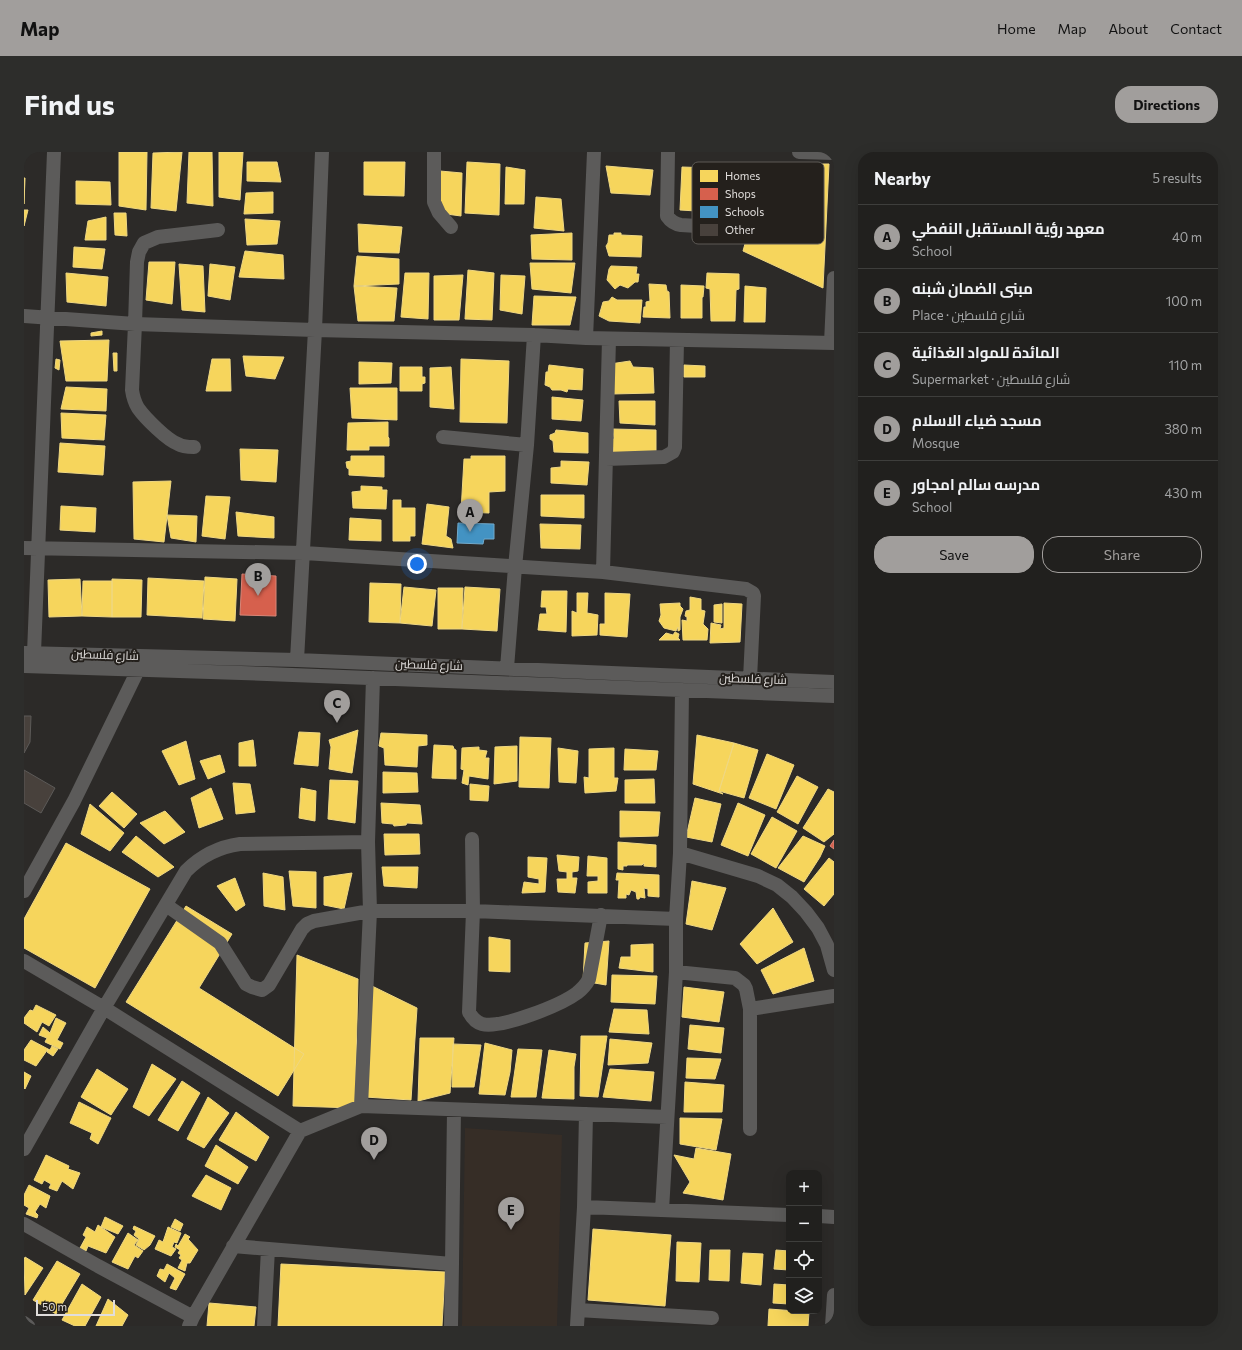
<!DOCTYPE html>
<meta charset="utf-8">
<style>
:root{--surface:#21201e;--page:#2d2d2b;--text:#f1f3f6;--muted:#a2a3a4;--line:#3e3e3c;--accent:#a19e9c}
body{margin:0;font-family:Commissioner,Cairo,sans-serif;background:var(--page);color:var(--text)}
.controls{position:absolute;right:12px;bottom:12px;display:grid;overflow:hidden;border-radius:8px;box-shadow:0 4px 16px #0002}
.controls button{width:36px;height:36px;display:grid;place-items:center;padding:0;border:0;border-bottom:1px solid var(--line);background:var(--surface);color:var(--text);font:20px sans-serif}
.scale{position:absolute;left:12px;bottom:10px;width:79px;box-sizing:border-box;padding-left:4px;border:2px solid #e0dddb;border-top:0;font-size:11px;line-height:14px;white-space:nowrap;color:#e0dddb;-webkit-text-stroke:3px #24201c;paint-order:stroke}
.you{position:absolute;left:393px;top:412px;width:14px;height:14px;margin:-10px;border:3px solid #fff;border-radius:50%;background:#1a73e8;box-shadow:0 0 0 6px #1a73e833}
.badge{display:grid;place-items:center;width:26px;height:26px;border-radius:50%;background:var(--accent);color:#111;font-size:13px;font-weight:700}
.pin{position:absolute;translate:-50% -33px;filter:drop-shadow(0 1px 2px #0008)}
.pin::after{content:'';position:absolute;top:21px;width:14px;height:12px;background:inherit;clip-path:polygon(0 0,100% 0,50% 100%)}
.list{margin:0;padding:0;list-style:none}
h2{display:flex;justify-content:space-between;align-items:center;height:52px;margin:0;padding:0 16px;font-size:17px}
h2 small{font-size:13px;font-weight:400;color:var(--muted)}
.list li{display:grid;grid-template-columns:26px 1fr auto;gap:12px;align-items:center;box-sizing:border-box;height:64px;padding:0 16px;border-top:1px solid var(--line)}
.list b{display:block;font-size:15px;white-space:nowrap}
.list p{margin:0;font-size:13px;white-space:nowrap;color:var(--muted)}
.list em{font-size:13px;font-style:normal;color:var(--muted)}
.actions{display:flex;gap:8px;padding:12px 16px}
.actions a{flex:1;padding:9px 0;border:1px solid var(--accent);border-radius:16px;text-align:center;font-size:14px;color:var(--accent)}
.actions .main{background:var(--accent);color:#111}
.icon{flex:none;width:22px;height:22px;fill:none;stroke:currentColor;stroke-width:2;stroke-linecap:round;stroke-linejoin:round}
.map{position:relative;flex:none;width:810px;height:1174px;overflow:hidden;border-radius:16px}
header{display:flex;align-items:center;gap:24px;box-sizing:border-box;height:56px;padding:0 20px;background:var(--accent);color:#111}
header strong{font-size:19px}
nav{display:flex;gap:22px;margin-inline-start:auto;font-size:14px}
.intro{display:flex;align-items:center;justify-content:space-between;box-sizing:border-box;height:96px;padding:0 24px}
h1{margin:0;font-size:28px}
.button{padding:10px 18px;border-radius:16px;background:var(--accent);color:#111;font-size:14px;font-weight:700}
main{display:flex;gap:24px;padding:0 24px}
aside{flex:1;background:var(--surface);border-radius:16px;box-shadow:0 4px 16px #0002}
.map>svg:first-child{display:block}
</style>
<header>
<strong>Map</strong>
<nav><a>Home</a><a>Map</a><a>About</a><a>Contact</a></nav>
</header>
<div class="intro"><h1>Find us</h1><a class="button">Directions</a></div>
<main>
<div class="map">
<svg width="810" height="1174" viewBox="0 0 810 1174">
<rect width="100%" height="100%" fill="#2c2a28"/>
<path fill="#362d26" d="M441,976L538,983L533,1174H438Z"/>
<path fill="#f6d55c" stroke="#efd782" d="M95,0H123L122,58L95,54Z
M158,0L152,59L127,56L129,1Z
M165,0H188L189,54L163,51Z
M195,0H219L216,48L195,45Z
M223,10H253L257,30L223,29Z
M340,10H381L380,44L340,43Z
M443,10L476,12L475,63L441,61Z
M743,12H805L799,136L719,99Z
M582,14L629,18L626,43L587,41Z
M482,15L501,18L500,52H481Z
M658,15L717,17L722,62L656,58Z
M416,19L438,21L437,64L415,61Z
M0,26H1L0,52Z
M52,29L86,30L87,53L52,52Z
M249,40V61L220,62L222,41Z
M512,45L537,47L540,79L510,76Z
M0,58H4L0,74Z
M90,61H102L103,84L91,83Z
M82,65V88H61L64,69Z
M221,67L256,69L253,92L223,93Z
M334,72L378,75L375,101L335,100Z
M548,81V108L508,107L507,83Z
M590,81H597V83L618,84L617,105L585,104L582,94L584,91L585,83H590Z
M50,95L81,97L78,117L49,115Z
M221,99L259,103L260,127L215,125Z
M333,104L375,107V132L330,134Z
M125,110H151L148,152L122,148Z
M506,111H551L547,141L508,137Z
M155,112L179,114L181,160L158,158Z
M186,112L211,115L206,148L184,144Z
M587,114L613,115L612,122H615L614,130H611L604,136L596,133L591,137L583,128L585,117Z
M444,118L470,121L468,168L441,167Z
M42,121L84,125L82,154L43,150Z
M381,121H405L404,167L377,165Z
M683,121L715,122V137L712,138L711,169H687L686,137L682,136Z
M439,123L435,168H410V124Z
M477,123L501,124L498,162L476,158Z
M625,132L642,133L643,139L645,140L646,166L619,165L620,155H622V150L626,149Z
M657,133L680,134L679,145H678V166H657Z
M330,134L373,136L370,169H334Z
M721,134L742,136L741,170H720Z
M510,144L552,145L546,173H508Z
M588,145L593,148H618L616,171L585,169L575,164L579,150L585,149Z
M78,179V183L67,184V181Z
M85,188L83,229H42L36,189Z
M89,201H93V219H90Z
M219,204L260,205L251,227L222,224Z
M32,207L36,208L35,218L31,216Z
M188,207H206L207,239H182Z
M437,207L485,209L483,271L436,270Z
M606,209L609,215L629,216L630,241L588,242L586,212Z
M335,210L368,211L367,231L335,232Z
M525,213L559,217L558,238L544,237L543,240L537,238H528L526,235L521,233L522,220H524Z
M660,213L681,214V225H660Z
M376,215H398V225H401V231L398,232V239H376Z
M427,215L430,257L406,255V216Z
M42,235L83,237L82,259L37,257Z
M326,236H373V268L328,266Z
M528,245L559,248L557,269L528,267Z
M595,249H631V273L596,271Z
M37,261L82,263L80,288L38,286Z
M364,270V285L365,286V294H345V298H323L324,271Z
M589,277L632,278V304L589,305V295L586,296V287H590Z
M532,278L564,281V301L530,300L529,289L526,287V283L531,281Z
M36,291L81,294L79,323L34,320Z
M216,297L254,298L252,330L217,328Z
M327,304H360V325L325,323V317L323,316L322,310L327,309Z
M447,304H481V339L465,340V361L437,360L440,307H447Z
M537,309L565,310L563,333L527,331V316L537,315Z
M147,329L140,390L110,387L109,330Z
M337,334L358,335V338H363L362,357L329,356L328,340L337,339Z
M517,343H560V366L517,364Z
M182,344L206,345L201,387L178,384Z
M369,348H377V356H391V384H386V389H369Z
M403,352L425,355L422,384L427,387L429,396L398,392Z
M37,354L72,356L71,380L36,378Z
M212,360L250,365V386L214,384Z
M143,363L173,364L172,390L147,386Z
M326,366L357,368V389L325,388Z
M516,372L557,373L556,397L517,396Z
M181,425L213,427L211,469L179,467Z
M124,426L180,429L178,466L123,463Z
M56,427L58,464L25,465L24,428Z
M88,427L118,428L117,465H88Z
M59,429H88V465L58,464Z
M346,431L377,432L376,471L345,470Z
M380,435L412,438L408,474L376,471Z
M441,435L476,437L473,479L438,477Z
M414,436H439L438,477H414Z
M518,439H543L542,480L514,478L516,462H523L522,455H517Z
M553,441H564L563,461L574,463L573,483L548,484V459L553,461Z
M581,441L606,442L603,485L576,483V472H581Z
M666,445L677,447V458L681,459L679,472L684,477L683,488H659L658,468L663,469V465L661,464L662,459L666,458Z
M656,451V454L659,457L656,465V478L654,479V475L652,479L640,476L635,469L637,463L636,452Z
M700,451L718,452L716,490L686,491L687,471L697,473L696,477L700,476Z
M698,452V471L690,470V453Z
M651,480L655,482L654,486L656,488H635L642,481L649,483Z
M334,578L328,621L305,617L307,595L305,588Z
M275,580L296,581L294,614L270,612Z
M357,581L403,583V593L394,594L393,615L361,613L360,596L355,594Z
M673,583L710,591L695,639L699,642L669,632Z
M496,585L527,586L525,636L495,635Z
M229,588L232,614H215V591Z
M162,589L171,627L155,633L138,599Z
M710,591L734,598L720,646L695,639Z
M410,593L429,594L430,597L432,598V627L408,626Z
M493,594V629L470,632L471,595Z
M455,595V598L463,599L461,606H465L464,627L445,624L444,633L438,631L440,618L437,617L438,596Z
M534,596L554,599L552,631L535,630Z
M590,596V626H594L592,639L561,641L560,625L565,626V597Z
M601,597L634,599L632,618H600Z
M743,602L770,613L752,657L725,646Z
M196,603L201,620L184,627L176,609Z
M359,620L393,621L394,640L359,641Z
M773,624L794,635L774,672L753,660Z
M630,627L631,651H601V628Z
M306,628L334,629L331,671L304,667Z
M209,631L226,632L231,660L212,662Z
M446,632L465,634L464,649L446,648Z
M187,636L199,667L175,676L167,646Z
M277,636L292,639L291,669L275,666Z
M804,637L810,640V682L800,690L779,676Z
M88,640L113,662L100,676L75,654Z
M671,646L697,652L688,690L662,685Z
M357,651L396,653L398,672L383,671L382,673L370,674L369,672L358,671Z
M714,651L741,663L724,704L697,693Z
M66,652L100,681L86,699L57,682Z
M141,659L161,680L140,692L116,671Z
M596,659L636,660L634,684L596,685Z
M748,665L773,679L752,716L727,702Z
M360,682H395L396,702L361,703Z
M112,684L150,715L134,725L98,700Z
M779,684L801,694L796,705L780,730L754,716Z
M594,690L632,693V715L620,714V711L618,713H603V714H599V718L594,717Z
M42,691L126,737L71,836L0,796V767Z
M533,703L555,705L554,719L548,720V726H553L551,741L534,740L533,727H543V720L535,719Z
M564,704L583,706V741H564V730L574,729V724H563Z
M504,705L523,706L521,740L498,741L500,730L515,732V727L504,725Z
M805,706L810,710V742L800,754L780,737Z
M358,715H394L393,736L360,734Z
M265,719L292,720V756L269,754Z
M239,721L259,725L261,758L240,754Z
M328,721L320,757L300,753V725Z
M593,721L635,723V745L624,744V737L620,736L621,746L616,745L615,747H613L612,740L607,738L605,743L602,742V746H594L595,728H592Z
M211,726L221,753L212,759L193,734Z
M668,729L702,736L688,778L662,772Z
M162,754L208,782L175,836L280,902L254,944L102,850Z
M749,756L769,790L733,812L716,792Z
M465,785L486,788V820L465,819Z
M585,789L582,833L559,829L561,791Z
M629,792V820L595,816L597,805H607V793Z
M780,796L790,829L749,842L737,818Z
M273,803L334,827L331,956L269,954Z
M588,823L633,824L631,852L587,850Z
M348,834L393,856L387,948L341,945Z
M660,835L700,840L695,870L658,865Z
M12,853L32,863L25,874L18,870L13,880L0,871V866L6,858L9,859Z
M590,857L623,858L625,882L585,880Z
M32,866L42,871L33,888L39,891L36,897L21,890L23,886L15,883L19,875L26,881Z
M666,873L700,876L697,901L664,897Z
M557,884H583L574,945L556,944Z
M396,886H430L426,941L394,949Z
M586,887L628,891L624,911L584,913Z
M7,888L24,897L12,914L0,908V898Z
M461,891L488,898L486,920L481,943L455,942Z
M429,892L457,893L450,935H428Z
M28,894L34,897L29,904L23,900L24,897L26,898Z
M494,897L518,898L512,945H487Z
M525,898L552,902L550,915V947L518,946Z
M663,906L697,907L691,927L662,926Z
M128,912L152,927L125,964L109,955Z
M73,917L104,937L87,963L57,945Z
M586,917L630,920L627,949L579,945Z
M0,920L7,924L1,937L0,936Z
M158,929L176,941L154,979L134,968Z
M661,930L700,933L698,960H660Z
M184,945L205,961L180,996L163,987Z
M55,950L87,966L74,992L66,987L68,981L46,971Z
M212,960L245,985L232,1009L195,988Z
M656,966L698,967L692,998L656,992Z
M192,993L224,1015L214,1032L181,1014Z
M672,996L707,1002L699,1048L659,1041L666,1030L650,1003L670,1007Z
M22,1003L45,1014L44,1017L56,1021L49,1037L38,1029L33,1039L25,1036L27,1032L20,1028L18,1032L10,1028Z
M182,1023L207,1036L197,1058L168,1044Z
M5,1033L26,1044L22,1056L16,1052L11,1060L14,1063L13,1066L2,1062L5,1056L0,1053V1043Z
M81,1065L99,1074L94,1082L77,1075Z
M151,1067L159,1072L156,1079L147,1075Z
M74,1073L91,1085L82,1101L64,1094L62,1099L56,1096L62,1085L59,1083L63,1075L71,1080Z
M110,1074L131,1084L126,1093L120,1098L112,1093L115,1087L110,1083L112,1079L109,1077Z
M144,1075L157,1081L153,1091L150,1090L148,1095L152,1097L147,1104L131,1097L135,1088L139,1090Z
M569,1077L647,1083L641,1154L564,1148Z
M104,1081L114,1088L110,1093L119,1099L114,1106L111,1104L104,1117L88,1110Z
M161,1082L166,1085L164,1087L174,1098L166,1111H163L161,1119L154,1116L158,1108L155,1106L157,1103L154,1101L156,1098L151,1095L152,1092L154,1094Z
M653,1090L677,1091L675,1130L652,1129Z
M686,1098H706L705,1129L685,1128Z
M752,1098L765,1099V1118L750,1117Z
M719,1101L739,1102L737,1133L717,1131Z
M1,1105L19,1116L1,1143L0,1108Z
M33,1109L56,1122L32,1162L9,1148Z
M143,1112L161,1122L152,1138L146,1136L151,1126L145,1121L141,1130L133,1124L136,1117L140,1118Z
M257,1112L421,1120L418,1174H254Z
M58,1132L77,1145L61,1174H51L38,1168Z
M750,1132L765,1133V1152L749,1151Z
M84,1147L104,1163L98,1174H72Z
M185,1151L232,1155L230,1174H183Z
M745,1157L785,1160L784,1174H744Z"/>
<path fill="#d6604d" stroke="#d98678" d="M218,422L252,424V464L216,463Z
M810,688V697L806,694Z"/>
<path fill="#4393c3" stroke="#72a9ca" d="M434,371L470,372V387H460L459,392L433,391Z"/>
<path fill="#48413c" stroke="#5c5a58" d="M0,564H7L6,590L0,601Z
M0,618L31,636L17,661L0,651Z"/>
<g fill="none" stroke-linecap="round" stroke-linejoin="round">
<path stroke="#5c5b5a" stroke-width="14" d="M410,0V50L415,61L427,75
M644,0L643,64C647,70 651,72 657,73L722,77
M775,0L810,1
M0,164L111,172L291,178L510,183L562,186L810,191
M562,186L570,0
M807,191L810,126
M419,285L503,293
M170,295C164,295 159,295 154,292C143,288 121,266 114,256C111,251 109,245 108,238L111,172L113,110L115,100L120,91L134,85L194,78
M582,307L640,305L649,300L651,295L653,188
M0,396L280,401L579,420L722,437L729,441L730,444L726,527
M579,420L585,187
M0,501L273,508L810,530
M10,501L30,0
M273,508L291,178L298,0
M0,514L217,521L810,544
M483,516L491,415L503,293L510,183
M448,687L449,759L445,860C448,866 451,870 458,872C477,877 537,853 553,841C558,837 562,833 565,827L577,763
M656,701L734,724L753,733L768,745L782,760L794,776L803,793L810,818
M0,739L50,649L114,518
M142,753L196,791L222,832L228,835L238,838L245,833L278,777L283,772L290,769L346,759H449L652,767
M0,809L80,856L276,979
M652,820L711,826L720,833L722,837L726,857V977
M726,857L810,844
M337,954L346,759L344,690L349,526
M0,997L80,856L162,719C177,704 194,695 216,692L344,690
M560,1055L765,1063
M638,1058L652,820V767L656,701L658,538
M795,1064L810,1065
M0,1072L74,1114L169,1165
M209,1094L428,1112L427,1174
M428,1112L430,958
M554,1158L688,1166
M0,1171L4,1174
M165,1174L169,1165L276,979L337,954L643,965
M240,1174L244,1097
M553,1174L560,1055L562,962
M808,1174L810,1143"/>
</g>
<g text-anchor="middle" stroke-width="4" stroke-linejoin="round" paint-order="stroke">
<g font-size="12" fill="#e0dddb" stroke="#24201c">
<text transform="translate(81 503) rotate(2)" y="4">شارع فلسطين</text>
<text transform="translate(405 513) rotate(2)" y="4">شارع فلسطين</text>
<text transform="translate(729 527) rotate(2)" y="4">شارع فلسطين</text>
</g>
</g>
<rect x="668" y="10" width="132" height="82" rx="6" fill="#24201c" stroke="#5c5955" stroke-width="1"/>
<rect x="676" y="18" width="18" height="12" fill="#f6d55c"/>
<rect x="676" y="36" width="18" height="12" fill="#d6604d"/>
<rect x="676" y="54" width="18" height="12" fill="#4393c3"/>
<rect x="676" y="72" width="18" height="12" fill="#48413c"/>
<g font-size="11" fill="#e0dddb">
<text x="701" y="28">Homes</text>
<text x="701" y="46">Shops</text>
<text x="701" y="64">Schools</text>
<text x="701" y="82">Other</text>
</g>
</svg>
<div class="controls">
<button>+</button>
<button>−</button>
<button><svg class="icon" aria-label="locate" viewBox="0 0 24 24"><circle cx="12" cy="12" r="6"/><path d="M12 2v4M12 18v4M2 12h4M18 12h4"/></svg></button>
<button><svg class="icon" aria-label="layers" viewBox="0 0 24 24"><path d="M12 4l9 5-9 5-9-5zM3 14l9 5 9-5"/></svg></button>
</div>
<div class="scale">50 m</div>
<div class="you"></div>
<div class="pin badge" style="left:446px;top:380px">A</div>
<div class="pin badge" style="left:234px;top:444px">B</div>
<div class="pin badge" style="left:313px;top:571px">C</div>
<div class="pin badge" style="left:350px;top:1008px">D</div>
<div class="pin badge" style="left:487px;top:1078px">E</div>
</div>
<aside>
<h2>Nearby<small>5 results</small></h2>
<ul class="list">
<li><span class="badge">A</span><div><b>معهد رؤية المستقبل النفطي</b><p>School</p></div><em>40 m</em></li>
<li><span class="badge">B</span><div><b>مبنى الضمان شبنه</b><p>Place · شارع فلسطين</p></div><em>100 m</em></li>
<li><span class="badge">C</span><div><b>المائدة للمواد الغذائية</b><p>Supermarket · شارع فلسطين</p></div><em>110 m</em></li>
<li><span class="badge">D</span><div><b>مسجد ضياء الاسلام</b><p>Mosque</p></div><em>380 m</em></li>
<li><span class="badge">E</span><div><b>مدرسه سالم امجاور</b><p>School</p></div><em>430 m</em></li>
</ul>
<div class="actions"><a class="main">Save</a><a>Share</a></div>
</aside>
</main>
